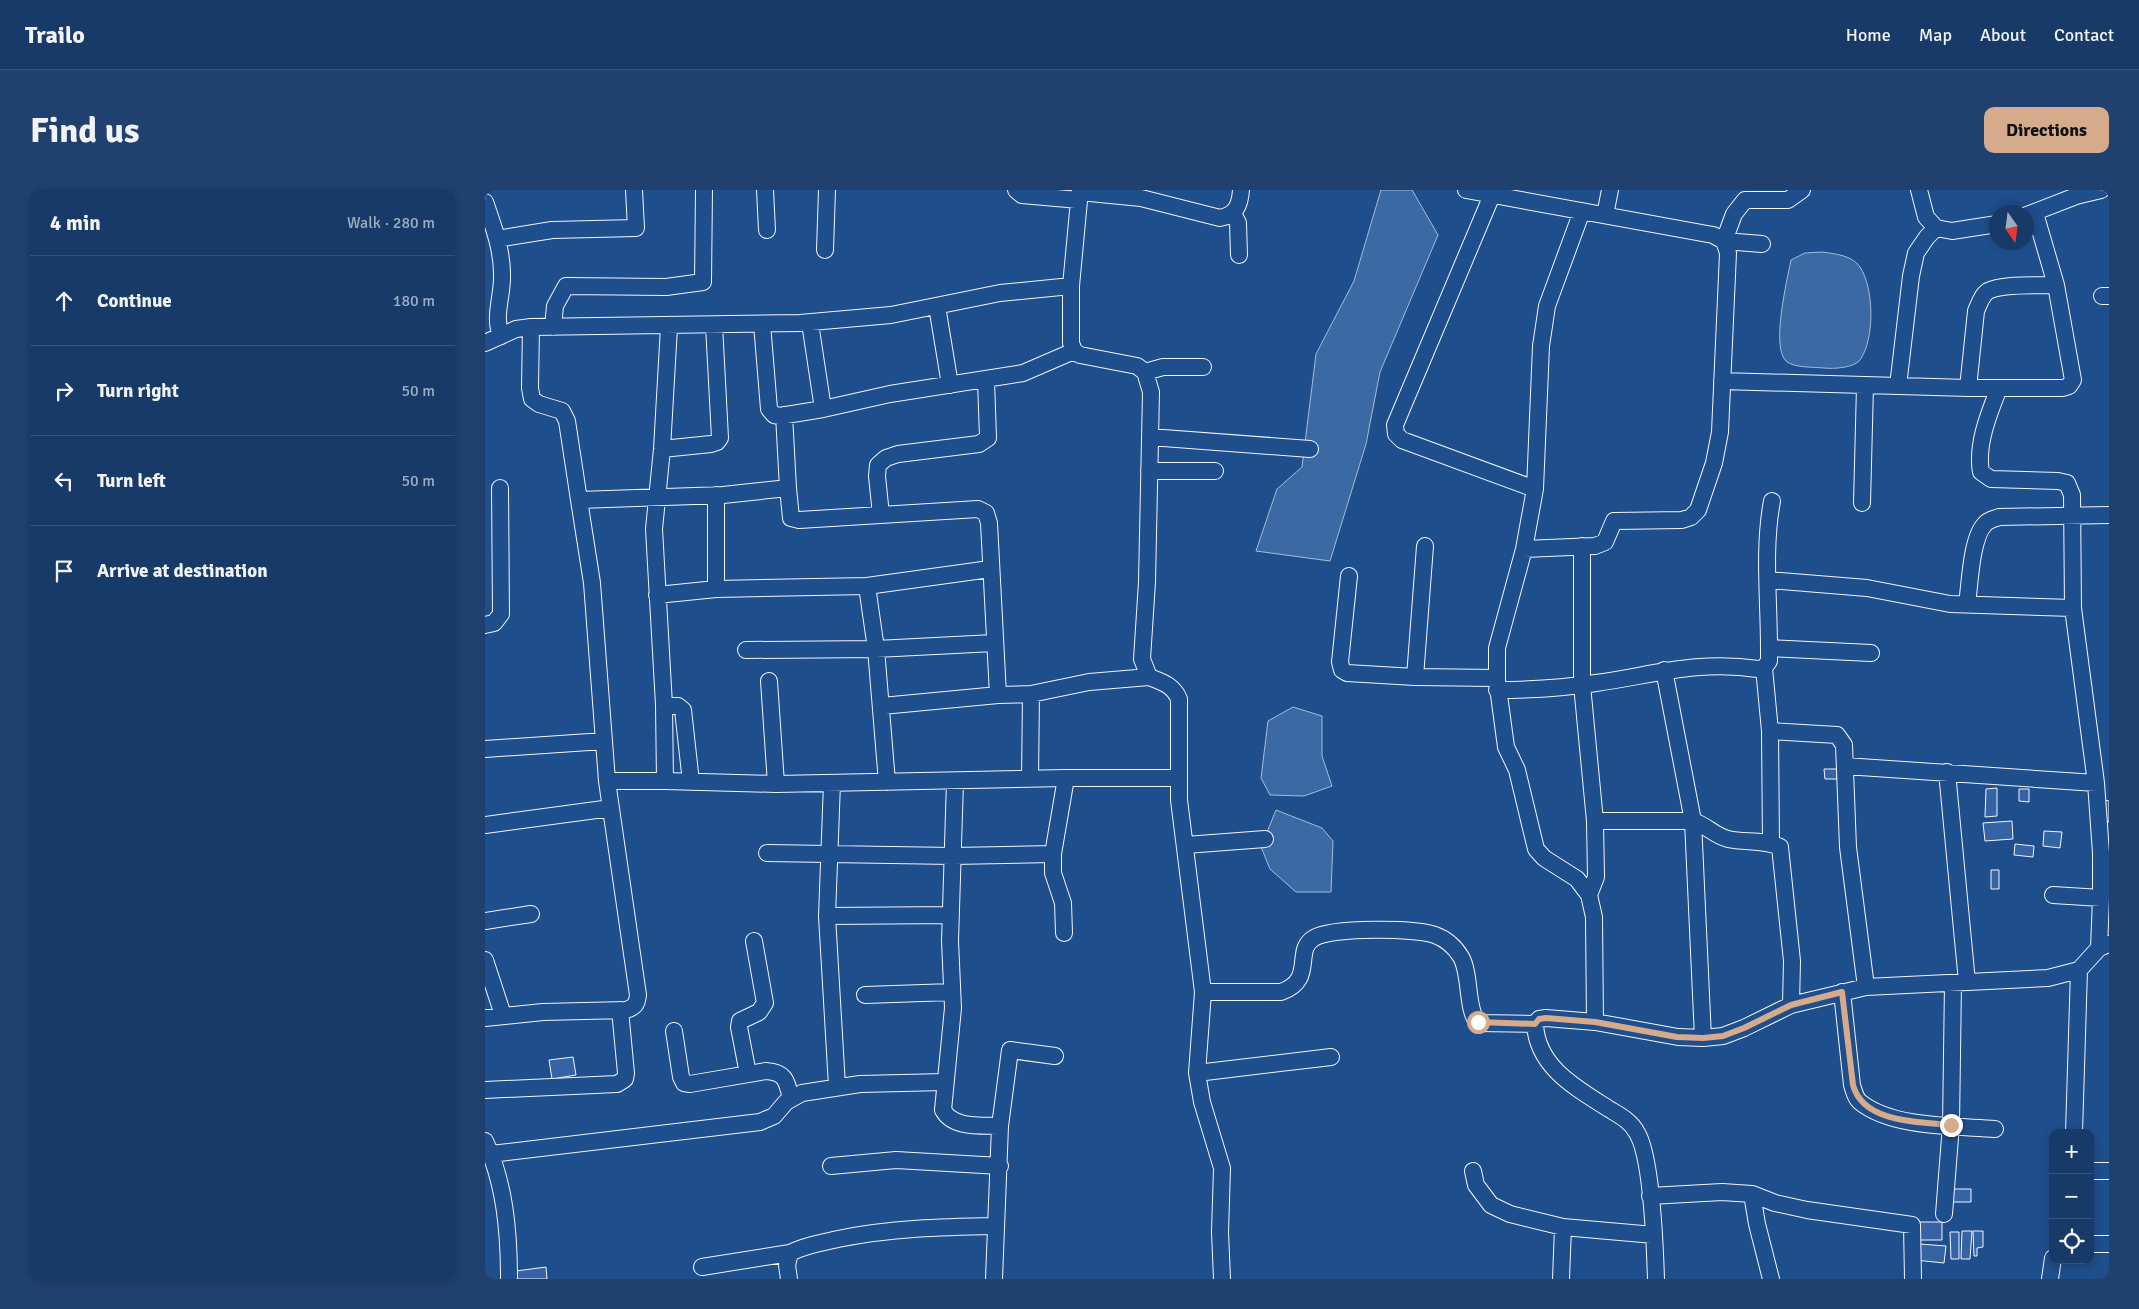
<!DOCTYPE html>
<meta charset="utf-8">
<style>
:root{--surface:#173a69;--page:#20416f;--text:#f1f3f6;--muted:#9eadc0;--line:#36547d;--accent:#d6ab8b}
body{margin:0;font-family:Signika,sans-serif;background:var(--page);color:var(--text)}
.controls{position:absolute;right:15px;bottom:15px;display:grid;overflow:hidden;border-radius:10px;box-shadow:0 2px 8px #0003}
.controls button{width:45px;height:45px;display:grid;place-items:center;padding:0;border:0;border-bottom:1px solid var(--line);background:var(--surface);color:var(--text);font:25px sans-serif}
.compass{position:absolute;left:1504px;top:15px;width:45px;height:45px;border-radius:50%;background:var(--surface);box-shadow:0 2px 8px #0003;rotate:166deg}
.stop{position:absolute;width:15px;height:15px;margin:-11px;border:4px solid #d6ab8b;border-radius:50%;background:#fff}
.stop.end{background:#d6ab8b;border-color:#fff;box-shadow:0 1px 5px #0008}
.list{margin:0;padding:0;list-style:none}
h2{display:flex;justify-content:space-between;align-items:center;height:65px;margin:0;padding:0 20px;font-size:21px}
h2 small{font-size:16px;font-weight:400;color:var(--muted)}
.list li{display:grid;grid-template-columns:32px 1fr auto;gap:15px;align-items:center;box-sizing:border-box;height:90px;padding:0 20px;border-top:1px solid var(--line)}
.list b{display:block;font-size:19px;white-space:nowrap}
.list em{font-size:16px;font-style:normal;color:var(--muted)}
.icon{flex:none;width:28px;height:28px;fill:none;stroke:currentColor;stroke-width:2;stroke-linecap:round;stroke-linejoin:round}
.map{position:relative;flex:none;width:1624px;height:1089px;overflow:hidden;border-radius:10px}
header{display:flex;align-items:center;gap:30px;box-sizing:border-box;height:70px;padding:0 25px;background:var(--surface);border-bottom:1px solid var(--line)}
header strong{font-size:24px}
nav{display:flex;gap:28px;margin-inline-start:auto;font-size:18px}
.intro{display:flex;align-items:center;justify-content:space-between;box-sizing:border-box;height:120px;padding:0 30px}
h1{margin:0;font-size:35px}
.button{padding:12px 22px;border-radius:10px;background:var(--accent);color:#111;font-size:18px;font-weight:700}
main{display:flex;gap:30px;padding:0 30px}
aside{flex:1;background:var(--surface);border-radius:10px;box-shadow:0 2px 8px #0003}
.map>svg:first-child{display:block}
</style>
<header>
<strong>Trailo</strong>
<nav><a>Home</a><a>Map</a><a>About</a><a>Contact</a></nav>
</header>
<div class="intro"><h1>Find us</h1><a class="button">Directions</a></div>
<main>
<aside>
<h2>4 min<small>Walk · 280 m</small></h2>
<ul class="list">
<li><svg class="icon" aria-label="ahead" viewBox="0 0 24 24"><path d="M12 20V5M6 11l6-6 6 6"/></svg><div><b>Continue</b></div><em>180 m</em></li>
<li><svg class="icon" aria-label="right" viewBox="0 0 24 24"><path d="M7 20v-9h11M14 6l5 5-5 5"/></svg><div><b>Turn right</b></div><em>50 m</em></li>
<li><svg class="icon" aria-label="left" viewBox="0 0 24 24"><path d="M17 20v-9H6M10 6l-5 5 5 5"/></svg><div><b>Turn left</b></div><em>50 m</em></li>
<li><svg class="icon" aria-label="arrive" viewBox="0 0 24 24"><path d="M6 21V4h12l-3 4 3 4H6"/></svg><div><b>Arrive at destination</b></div></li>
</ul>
</aside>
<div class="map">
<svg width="1624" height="1089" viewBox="0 0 1624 1089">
<rect width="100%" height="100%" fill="#1f4e8c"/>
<path fill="#3b69a3" stroke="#a8bbd7" d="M896,0H927L953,45L895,182L881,254L845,371L771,361L792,299L817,277L831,164L869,91Z
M1337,62C1350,64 1367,65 1375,77C1389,98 1390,149 1375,170C1369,178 1348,179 1339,178C1328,177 1309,178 1301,171C1286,157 1302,90 1306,70L1320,63Z
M808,517L837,526V566L847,596L819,606L785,605L776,588L783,531Z
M791,620L837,638L848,651L846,702H811L785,679L776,657Z"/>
<path fill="#3563a3" stroke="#f2f6ff" d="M1339,579H1352V589H1340Z
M1512,598V626L1500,627L1501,599Z
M1534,599H1544V612L1534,611Z
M1620,610L1624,611V632H1620Z
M1527,631L1528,649L1500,651L1498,633Z
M1559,641L1577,642L1575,658L1558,656Z
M1530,654L1549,656L1548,667L1529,665Z
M1506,680H1514V699H1506Z
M88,867L91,885L67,889L64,870Z
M1466,999H1486V1012H1466Z
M1432,1032H1457V1050H1431Z
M1477,1041H1487L1485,1069H1476Z
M1488,1041H1498V1057L1492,1058V1066H1489Z
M1465,1042H1474V1069H1466Z
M1435,1054L1461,1056L1459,1073L1430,1070Z
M61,1077L62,1089H32L31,1081Z"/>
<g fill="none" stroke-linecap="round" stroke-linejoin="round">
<defs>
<path id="minor" d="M280,0L282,40
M531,0L537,5L594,10
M595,0L586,96V153L589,161L595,165L652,176L660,182L666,202L662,392L657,469L664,487C677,492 688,495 694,509V610L718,802L712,883L717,912L737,978L735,1042L737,1089
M981,0L1228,45L1239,51L1243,63L1235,242L1229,273L1213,320L1206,327L1197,330L1129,331L1120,352L1110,356L1039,359
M1434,0L1441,27L1451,38L1467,41L1512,34
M595,2L656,8L735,28C751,25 755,15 756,0
M1007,5L910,235L911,244L917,250L1050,299L1056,156L1062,116L1097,21
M0,12C8,35 17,59 17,84C18,106 8,125 16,146
M748,23L753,33L754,65
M1550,23L1571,95L1588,190L1584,196L1578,198H1514C1504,223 1491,255 1496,282L1506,289L1573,291L1582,293L1587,305L1588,418L1611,593L1616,663V708L1568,705
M1120,25L1125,0
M1542,25L1591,6L1616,0
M12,49L67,40L151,38L149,0
M1277,54L1239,51L1249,24L1260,10H1303L1317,0
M340,60L342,0
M1617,106H1624
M452,116L465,195
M325,133L338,219L405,204L538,183L589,161
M277,134L284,219L289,225L295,226L338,219
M46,137L45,198L47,209L54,214L77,221L82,231L94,310L238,305L303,298L306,328L314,330L493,319L501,323L504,333L513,505L546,504L604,492L664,487
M68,137L70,116L81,96L181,97L218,92L219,0
M184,137L177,259L169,339L179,515L180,591L291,594L581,588H693
M0,153L31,139L46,137L315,133L406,125L515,103L586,96
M660,182L678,177H718
M1237,191L1483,198
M1413,196L1426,86L1431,63L1442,47L1451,38
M1514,198H1483L1491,121C1494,114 1497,105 1503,101C1518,93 1553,96 1571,95
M299,225L303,298
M665,247L825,259
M177,259L226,254L232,252L235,248L229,135
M664,281H730
M231,305V399L382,396L505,379
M94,310L107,393L122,591
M1377,313L1380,196
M396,325L392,286L393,275L401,268L413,264L494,254L503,248L501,190
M940,356L930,487L1012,488V458L1039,359L1050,299
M1097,356V495L1110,631H1208C1221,635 1230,646 1243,649C1260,653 1278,649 1295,657L1307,771L1306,815
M864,386L855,472L857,480L862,483L930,487
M1283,390L1382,398L1465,414L1588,418
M382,396L391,459L402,592
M172,405L231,399
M1482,414C1485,394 1486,348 1500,334C1503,330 1509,329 1514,327L1624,325
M0,435L9,433L16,424L15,298
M1284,458C1284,409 1278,359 1287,311
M261,460L391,459L509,453
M1279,478L1285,541L1286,653
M1179,480L1208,631L1218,848
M1012,490L1021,557L1032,580L1051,659L1059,668L1092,689L1104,705L1109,727L1110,832
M284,491L291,594
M1012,500C1045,500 1078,498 1111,493C1168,485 1213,470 1273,479L1279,478L1284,471V458L1386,463
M179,515L193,516L198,520L206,592
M397,516L513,505
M1285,541L1352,545L1359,555L1363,657L1381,797
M0,559L119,551
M1360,576L1611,593
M1462,582L1482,792
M545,589L546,504
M470,591L465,751L468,818L458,920C468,939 497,935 515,936
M0,635L126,618
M701,655L780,649
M282,663L468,666L568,664
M1104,705L1111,687L1110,631
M342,726L347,593
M0,731L46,724
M579,743L578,713L568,683V664L581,588
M1614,758L1616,708
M0,770L18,825
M718,802H796C831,790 808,760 829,748C847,737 931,738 950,745C961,749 970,757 976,767C986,784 981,820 993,833L1050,834
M1357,802L1367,895C1369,901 1370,908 1375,912C1407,938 1470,936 1510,939
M380,805L467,802
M0,828L58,822L141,820C150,817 152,814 153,805L122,591H180
M189,841L196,887L199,893L205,894L281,881C301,882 302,892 306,909
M712,883L846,867
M263,884L254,837L255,831L274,822L280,813L269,751
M352,896L342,726L466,725
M0,900L132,894L140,889L141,883L135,820
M1589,943L1594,780
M0,951C20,993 24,1043 24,1089
M6,964L275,932L289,926L301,912L317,903L375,894L460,892
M346,976L411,970L515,976
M988,981L991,995L1006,1015L1025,1024L1078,1037L1169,1045
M1605,981H1624
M1267,1004L1272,1034L1286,1089
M1165,1006L1237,1002L1267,1004L1290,1013L1322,1020L1427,1035L1428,1089
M1459,1024L1466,935L1468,793
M1605,1054H1624
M217,1077L305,1063
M304,1089L302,1075L305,1063C320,1055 336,1053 353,1049C406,1038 457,1037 511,1036
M509,1089L515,936L525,860L570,866
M1076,1089L1078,1037
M1171,1089C1170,1058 1167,967 1152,943C1146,931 1134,925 1124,919C1091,898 1052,877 1050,834L1054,829L1061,828L1110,832L1193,847L1218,848L1238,846L1259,838L1306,815L1381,797L1563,788L1594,780L1614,758L1624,754
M1565,1089L1568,1068"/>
</defs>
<use href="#minor" stroke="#f2f6ff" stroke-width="18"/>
<use href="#minor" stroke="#1f4e8c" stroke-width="16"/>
</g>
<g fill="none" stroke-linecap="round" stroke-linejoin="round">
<path stroke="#d6ab8b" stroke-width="6" d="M993,832L1050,834L1054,829L1061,828L1110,832L1192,847L1218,848L1238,846L1259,838L1306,815L1357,802L1368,895C1378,933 1434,932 1466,935"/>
</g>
</svg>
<div class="controls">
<button>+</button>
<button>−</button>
<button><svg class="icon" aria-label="locate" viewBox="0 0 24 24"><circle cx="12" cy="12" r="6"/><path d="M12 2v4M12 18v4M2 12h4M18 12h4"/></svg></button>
</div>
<svg class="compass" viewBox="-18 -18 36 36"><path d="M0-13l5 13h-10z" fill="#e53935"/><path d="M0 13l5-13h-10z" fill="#9eadc0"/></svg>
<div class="stop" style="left:993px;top:832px"></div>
<div class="stop end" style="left:1466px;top:935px"></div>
</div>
</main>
